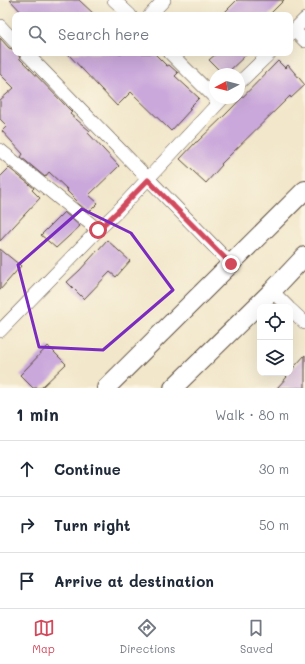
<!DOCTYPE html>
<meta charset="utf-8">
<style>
:root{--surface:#fff;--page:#f6f6f7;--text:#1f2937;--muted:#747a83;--line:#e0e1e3;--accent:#d1495b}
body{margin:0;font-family:Mali,sans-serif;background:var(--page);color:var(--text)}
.controls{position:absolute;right:12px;bottom:12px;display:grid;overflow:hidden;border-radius:8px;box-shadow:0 4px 16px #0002}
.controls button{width:36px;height:36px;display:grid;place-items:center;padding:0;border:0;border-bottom:1px solid var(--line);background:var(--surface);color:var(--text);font:20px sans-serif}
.compass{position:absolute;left:209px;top:68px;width:36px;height:36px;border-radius:50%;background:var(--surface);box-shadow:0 4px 16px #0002;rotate:263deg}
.stop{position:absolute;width:12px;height:12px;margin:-9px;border:3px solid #d1495b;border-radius:50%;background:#fff}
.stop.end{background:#d1495b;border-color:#fff;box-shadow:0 1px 4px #0008}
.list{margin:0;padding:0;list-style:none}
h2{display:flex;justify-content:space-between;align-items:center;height:52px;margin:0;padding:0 16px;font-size:17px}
h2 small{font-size:13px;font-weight:400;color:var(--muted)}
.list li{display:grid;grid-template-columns:26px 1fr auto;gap:12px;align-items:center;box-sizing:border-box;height:56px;padding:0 16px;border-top:1px solid var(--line)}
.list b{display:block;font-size:15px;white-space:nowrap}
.list em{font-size:13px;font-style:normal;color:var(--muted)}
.icon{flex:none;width:22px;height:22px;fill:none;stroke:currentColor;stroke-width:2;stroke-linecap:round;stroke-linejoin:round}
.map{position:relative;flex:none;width:305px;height:388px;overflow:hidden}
.search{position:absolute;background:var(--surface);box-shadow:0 4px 16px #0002;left:12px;right:12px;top:12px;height:44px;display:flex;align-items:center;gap:10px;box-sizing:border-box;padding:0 14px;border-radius:8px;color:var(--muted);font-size:15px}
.sheet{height:220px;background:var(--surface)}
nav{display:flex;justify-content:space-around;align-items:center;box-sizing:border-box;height:56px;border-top:1px solid var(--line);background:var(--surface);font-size:11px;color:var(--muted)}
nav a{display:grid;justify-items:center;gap:2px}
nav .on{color:var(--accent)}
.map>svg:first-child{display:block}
</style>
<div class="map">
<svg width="305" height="388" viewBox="0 0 305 388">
<rect width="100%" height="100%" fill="#fcf5e5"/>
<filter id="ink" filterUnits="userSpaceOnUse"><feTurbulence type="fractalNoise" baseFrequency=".025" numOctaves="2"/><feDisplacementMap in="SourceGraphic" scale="8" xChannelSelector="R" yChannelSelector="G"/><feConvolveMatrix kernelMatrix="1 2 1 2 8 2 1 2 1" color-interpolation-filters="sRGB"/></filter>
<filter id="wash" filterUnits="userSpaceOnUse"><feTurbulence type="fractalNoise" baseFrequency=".012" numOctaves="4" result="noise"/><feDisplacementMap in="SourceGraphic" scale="16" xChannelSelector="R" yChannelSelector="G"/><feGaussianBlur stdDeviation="0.9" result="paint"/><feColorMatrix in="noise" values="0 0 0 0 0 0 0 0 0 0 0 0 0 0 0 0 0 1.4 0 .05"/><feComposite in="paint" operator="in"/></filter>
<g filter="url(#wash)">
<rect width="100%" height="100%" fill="#f2e7cb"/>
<g id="blocks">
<path fill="#caa8db" d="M10,0H79L95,15H24Z
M237,0H284L269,15H222Z
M0,38L9,48L15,50V53H18L20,59L72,112L70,114L90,131L88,133L119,166L89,195L98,203L89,212L76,202L77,201L67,191L68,190L49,172L45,177L21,157L23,154L2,131L7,126L0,119V100L14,88L0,74Z
M67,53H154L167,66L169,65L178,73L175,76L199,98L189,108L191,109L171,131L131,92L117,106Z
M217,53H248L226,74H223L209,60Z
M278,61L285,68L288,65L305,85L291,98L290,96L221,164L222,165L206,183L180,159L196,142H197L227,113Z
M9,168L34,188L32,190L40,198L0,241V177Z
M64,212L80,226L56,248L41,235Z
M107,240L130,261L116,277L110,272L84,299L67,282L80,270Z
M0,249L21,266L0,290Z
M48,346L66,364L41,388H33L20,375Z
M305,355V388H277L287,377L286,376Z"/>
</g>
</g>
<g filter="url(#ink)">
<use href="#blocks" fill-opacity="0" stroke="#564638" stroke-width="1"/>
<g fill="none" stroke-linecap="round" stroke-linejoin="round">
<defs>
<path id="minor" d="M114,0L130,15
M150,15L164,0
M0,26L15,42
M294,30L305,41
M290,34L305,19
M26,53L231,264
M170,53L215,98
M239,83L270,53
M0,150L98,230
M272,291L288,307
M290,309L305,323
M0,331L98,230L117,212L223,98"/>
<path id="secondary" d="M106,388L305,190
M173,388L272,291L305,256"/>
</defs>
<use href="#minor" stroke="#564638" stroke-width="14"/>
<use href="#secondary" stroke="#564638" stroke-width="20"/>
<use href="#minor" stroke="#fff" stroke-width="13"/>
<use href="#secondary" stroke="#fff" stroke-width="18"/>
</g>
</g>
<g fill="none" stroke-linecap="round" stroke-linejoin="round" filter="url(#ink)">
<path stroke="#d1495b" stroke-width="5" d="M98,230L117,212L148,180L231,264"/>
</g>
<path fill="none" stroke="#7b2cbf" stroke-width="3" stroke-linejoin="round" d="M82,209L131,233L173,290L103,350L39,347L18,265Z"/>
</svg>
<div class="controls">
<button><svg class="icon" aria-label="locate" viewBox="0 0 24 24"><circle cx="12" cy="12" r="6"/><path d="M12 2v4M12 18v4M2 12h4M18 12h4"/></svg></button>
<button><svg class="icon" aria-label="layers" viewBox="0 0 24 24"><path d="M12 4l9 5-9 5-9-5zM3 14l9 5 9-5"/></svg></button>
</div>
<svg class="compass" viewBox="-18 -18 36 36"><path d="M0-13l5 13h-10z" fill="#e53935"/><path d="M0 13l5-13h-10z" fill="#747a83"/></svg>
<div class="stop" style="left:98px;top:230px"></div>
<div class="stop end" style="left:231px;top:264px"></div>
<div class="search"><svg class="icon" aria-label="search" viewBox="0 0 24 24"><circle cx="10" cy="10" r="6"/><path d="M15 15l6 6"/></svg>Search here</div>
</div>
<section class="sheet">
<h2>1 min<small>Walk · 80 m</small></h2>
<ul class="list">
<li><svg class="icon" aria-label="ahead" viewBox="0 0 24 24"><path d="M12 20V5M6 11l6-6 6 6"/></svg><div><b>Continue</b></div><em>30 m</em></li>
<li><svg class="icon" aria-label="right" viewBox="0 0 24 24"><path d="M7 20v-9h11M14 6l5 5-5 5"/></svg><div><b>Turn right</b></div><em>50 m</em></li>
<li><svg class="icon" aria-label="arrive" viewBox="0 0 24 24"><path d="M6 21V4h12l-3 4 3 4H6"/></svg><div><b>Arrive at destination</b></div></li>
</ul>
</section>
<nav>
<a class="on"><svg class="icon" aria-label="map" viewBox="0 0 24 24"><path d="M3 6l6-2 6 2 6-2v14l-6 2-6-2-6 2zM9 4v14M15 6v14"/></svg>Map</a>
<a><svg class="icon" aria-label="directions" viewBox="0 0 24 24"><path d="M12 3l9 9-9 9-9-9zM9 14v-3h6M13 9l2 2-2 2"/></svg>Directions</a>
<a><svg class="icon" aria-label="saved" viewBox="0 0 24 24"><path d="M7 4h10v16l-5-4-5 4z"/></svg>Saved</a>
</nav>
